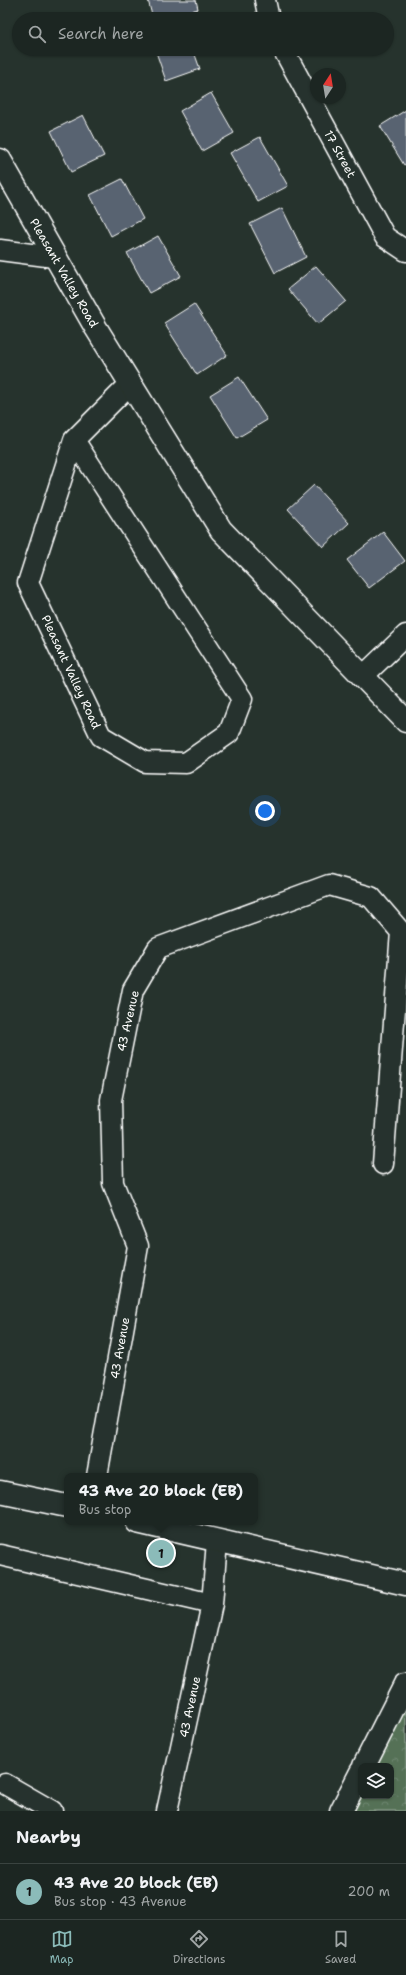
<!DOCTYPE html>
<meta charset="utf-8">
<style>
:root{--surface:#1c2622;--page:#29322f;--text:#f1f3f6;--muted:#a0a5a5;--line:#3a4340;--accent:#8bbbb9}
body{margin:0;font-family:"Shantell Sans",sans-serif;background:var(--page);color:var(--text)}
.controls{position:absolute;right:12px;bottom:12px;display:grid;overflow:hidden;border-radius:8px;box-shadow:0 1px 3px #0004}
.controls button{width:36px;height:36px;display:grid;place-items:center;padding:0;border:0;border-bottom:1px solid var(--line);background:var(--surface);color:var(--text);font:20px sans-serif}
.compass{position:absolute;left:310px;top:68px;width:36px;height:36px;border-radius:50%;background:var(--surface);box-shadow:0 1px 3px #0004;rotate:12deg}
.you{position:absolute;left:265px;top:811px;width:14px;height:14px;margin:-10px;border:3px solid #fff;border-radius:50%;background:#1a73e8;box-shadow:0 0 0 6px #1a73e833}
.badge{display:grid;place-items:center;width:26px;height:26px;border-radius:50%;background:var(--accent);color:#111;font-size:13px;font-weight:700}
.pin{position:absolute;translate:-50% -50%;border:2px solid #fff;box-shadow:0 1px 4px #0006}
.popup{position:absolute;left:64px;top:1473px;width:194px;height:52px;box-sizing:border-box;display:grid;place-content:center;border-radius:8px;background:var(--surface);filter:drop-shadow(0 1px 3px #0005);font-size:13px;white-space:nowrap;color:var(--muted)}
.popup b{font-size:15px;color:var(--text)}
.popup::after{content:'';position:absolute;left:50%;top:100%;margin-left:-8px;border:8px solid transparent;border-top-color:var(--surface)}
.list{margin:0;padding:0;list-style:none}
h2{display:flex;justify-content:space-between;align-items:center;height:52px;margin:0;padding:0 16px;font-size:17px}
h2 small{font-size:13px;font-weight:400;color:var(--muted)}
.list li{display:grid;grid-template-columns:26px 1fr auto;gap:12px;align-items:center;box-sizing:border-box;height:56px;padding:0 16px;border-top:1px solid var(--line)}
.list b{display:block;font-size:15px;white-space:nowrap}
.list p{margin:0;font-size:13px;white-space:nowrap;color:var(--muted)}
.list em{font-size:13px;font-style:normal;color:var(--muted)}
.icon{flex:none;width:22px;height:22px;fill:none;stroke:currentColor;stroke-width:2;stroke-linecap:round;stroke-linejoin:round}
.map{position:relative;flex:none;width:406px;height:1811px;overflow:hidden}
.search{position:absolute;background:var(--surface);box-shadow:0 1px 3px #0004;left:12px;right:12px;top:12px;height:44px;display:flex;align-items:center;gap:10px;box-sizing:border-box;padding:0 14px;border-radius:22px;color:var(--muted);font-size:15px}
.sheet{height:108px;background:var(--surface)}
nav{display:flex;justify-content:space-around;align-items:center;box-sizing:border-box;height:56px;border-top:1px solid var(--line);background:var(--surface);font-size:11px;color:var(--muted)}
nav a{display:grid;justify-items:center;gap:2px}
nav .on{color:var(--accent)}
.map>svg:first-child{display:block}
</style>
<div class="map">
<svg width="406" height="1811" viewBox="0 0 406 1811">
<defs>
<pattern id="forest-crowns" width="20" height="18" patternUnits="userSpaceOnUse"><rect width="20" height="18" fill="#557157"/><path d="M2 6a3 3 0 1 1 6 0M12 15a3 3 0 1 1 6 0" fill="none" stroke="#6e8670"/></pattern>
</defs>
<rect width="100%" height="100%" fill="#26332d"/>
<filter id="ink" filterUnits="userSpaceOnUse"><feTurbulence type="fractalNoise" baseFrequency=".025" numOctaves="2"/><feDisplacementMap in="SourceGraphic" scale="8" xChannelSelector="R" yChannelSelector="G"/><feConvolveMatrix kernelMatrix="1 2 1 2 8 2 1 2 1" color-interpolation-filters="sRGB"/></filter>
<g filter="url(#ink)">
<path fill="url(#forest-crowns)" stroke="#aab8ab" d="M406,1671V1811H345L361,1796H391V1766H365Z"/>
<path fill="#586471" stroke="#fff" d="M148,0H196L198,9L164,19H153Z
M155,49H193L200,69L166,81Z
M211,93L234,133L202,151L180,111Z
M406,110V164L404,165L380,126Z
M83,115L104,156L71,172L51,131Z
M260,137L288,186L258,202L230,153Z
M122,179L143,219L111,236L90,195Z
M282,208L306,257L275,273L250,224Z
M158,236L181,276L149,293L127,253Z
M316,266L346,301L318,324L288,289Z
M194,304L227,355L197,375L164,323Z
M239,377L267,420L237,438L210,395Z
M314,485L349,523L323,547L288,509Z
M383,532L405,561L369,588L347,560Z"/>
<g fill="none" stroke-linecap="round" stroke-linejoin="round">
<defs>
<path id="street" d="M265,0L269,19
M283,49L385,237L406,251
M0,250L54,257
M74,440L242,699L229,733L186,763L145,762L101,736L28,583L74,440L130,384
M362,677L406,635
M97,1476L138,1246L113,1183L111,1100L133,990L158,948L329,885L371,897L401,932L383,1164
M0,1555L212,1604
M5,1784L52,1811
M167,1811L212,1604L217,1541"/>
<path id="secondary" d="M0,160L96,328L221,530L406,721
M0,1492L67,1506
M137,1522L406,1584
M364,1766L406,1683
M341,1811L361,1772"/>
</defs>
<use href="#street" stroke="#fff" stroke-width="23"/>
<use href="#secondary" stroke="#fff" stroke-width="25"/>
<use href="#street" stroke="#26332d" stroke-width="20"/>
<use href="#secondary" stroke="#26332d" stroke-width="22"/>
</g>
</g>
<g text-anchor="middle" stroke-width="3" stroke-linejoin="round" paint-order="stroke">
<g font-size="12" fill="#fff" stroke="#26332d">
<text transform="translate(340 154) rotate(61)" y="4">17 Street</text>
<text transform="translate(64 273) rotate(60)" y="4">Pleasant Valley Road</text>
<text transform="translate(71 672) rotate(65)" y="4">Pleasant Valley Road</text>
<text transform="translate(128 1021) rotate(-77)" y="4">43 Avenue</text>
<text transform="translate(120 1348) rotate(-80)" y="4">43 Avenue</text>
<text transform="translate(190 1707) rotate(-78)" y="4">43 Avenue</text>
</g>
</g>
</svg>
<div class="controls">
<button><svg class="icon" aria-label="layers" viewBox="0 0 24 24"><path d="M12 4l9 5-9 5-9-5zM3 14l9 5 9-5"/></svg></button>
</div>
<svg class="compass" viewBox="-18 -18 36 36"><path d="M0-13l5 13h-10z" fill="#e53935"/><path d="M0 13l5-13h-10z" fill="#a0a5a5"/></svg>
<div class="you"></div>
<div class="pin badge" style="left:161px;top:1553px">1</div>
<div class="popup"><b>43 Ave 20 block (EB)</b>Bus stop</div>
<div class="search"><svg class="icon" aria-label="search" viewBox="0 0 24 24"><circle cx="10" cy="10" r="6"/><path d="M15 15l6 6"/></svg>Search here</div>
</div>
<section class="sheet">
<h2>Nearby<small></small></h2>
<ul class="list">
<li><span class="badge">1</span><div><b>43 Ave 20 block (EB)</b><p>Bus stop · 43 Avenue</p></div><em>200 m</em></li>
</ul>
</section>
<nav>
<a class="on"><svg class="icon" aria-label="map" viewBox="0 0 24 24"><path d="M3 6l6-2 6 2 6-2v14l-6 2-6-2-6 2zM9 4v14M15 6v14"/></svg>Map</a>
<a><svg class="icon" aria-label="directions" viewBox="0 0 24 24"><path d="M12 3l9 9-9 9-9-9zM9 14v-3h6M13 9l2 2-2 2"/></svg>Directions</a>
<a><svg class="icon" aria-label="saved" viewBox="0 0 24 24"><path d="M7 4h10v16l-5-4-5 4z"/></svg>Saved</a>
</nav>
